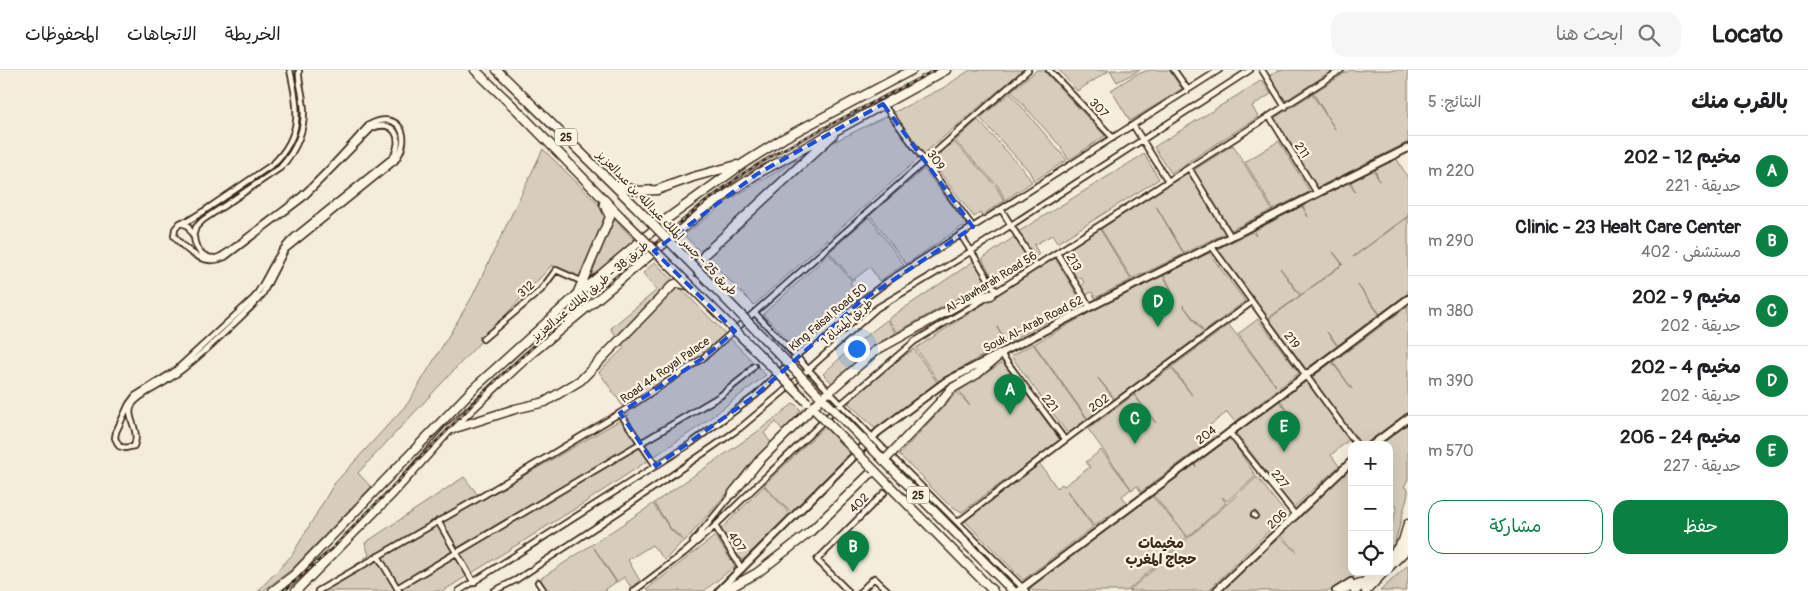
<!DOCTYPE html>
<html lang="ar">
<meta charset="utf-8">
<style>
:root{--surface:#fff;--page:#f6f6f6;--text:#202124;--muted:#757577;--line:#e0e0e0;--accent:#0b8043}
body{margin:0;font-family:Pangolin,"Playpen Sans Arabic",sans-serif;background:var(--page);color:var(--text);direction:rtl}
.controls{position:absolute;right:15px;bottom:15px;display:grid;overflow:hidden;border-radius:10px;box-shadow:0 5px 20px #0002}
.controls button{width:45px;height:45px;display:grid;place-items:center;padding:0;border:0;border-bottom:1px solid var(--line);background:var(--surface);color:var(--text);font:25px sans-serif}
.you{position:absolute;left:856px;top:278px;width:18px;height:18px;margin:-12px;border:4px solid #fff;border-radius:50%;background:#1a73e8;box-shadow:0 0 0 8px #1a73e833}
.badge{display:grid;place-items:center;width:32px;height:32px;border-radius:50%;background:var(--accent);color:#fff;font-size:16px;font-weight:700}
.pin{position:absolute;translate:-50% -41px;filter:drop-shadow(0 1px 2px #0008)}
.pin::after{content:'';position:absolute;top:26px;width:18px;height:15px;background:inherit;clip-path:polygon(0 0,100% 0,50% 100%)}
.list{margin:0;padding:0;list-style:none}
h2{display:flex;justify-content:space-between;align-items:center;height:65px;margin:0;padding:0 20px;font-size:21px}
h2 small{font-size:16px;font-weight:400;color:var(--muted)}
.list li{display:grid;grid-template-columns:32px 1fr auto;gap:15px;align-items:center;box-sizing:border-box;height:70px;padding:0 20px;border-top:1px solid var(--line)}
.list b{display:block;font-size:19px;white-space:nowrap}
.list p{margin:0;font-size:16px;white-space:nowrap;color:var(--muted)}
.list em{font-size:16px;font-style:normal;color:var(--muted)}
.actions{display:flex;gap:10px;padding:15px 20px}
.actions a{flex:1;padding:11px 0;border:1px solid var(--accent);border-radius:15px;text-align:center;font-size:18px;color:var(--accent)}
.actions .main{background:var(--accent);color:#fff}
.icon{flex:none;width:28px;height:28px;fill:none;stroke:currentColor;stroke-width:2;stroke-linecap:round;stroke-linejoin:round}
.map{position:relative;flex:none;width:1408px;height:521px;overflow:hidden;direction:ltr}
header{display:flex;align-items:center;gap:30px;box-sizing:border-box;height:70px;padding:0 25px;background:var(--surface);border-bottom:1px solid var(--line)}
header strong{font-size:24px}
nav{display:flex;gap:28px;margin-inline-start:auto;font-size:18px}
.search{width:350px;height:45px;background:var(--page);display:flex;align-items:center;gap:12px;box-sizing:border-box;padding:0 18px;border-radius:15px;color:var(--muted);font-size:19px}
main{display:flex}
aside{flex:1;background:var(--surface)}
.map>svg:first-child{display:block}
</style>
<header>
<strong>Locato</strong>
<div class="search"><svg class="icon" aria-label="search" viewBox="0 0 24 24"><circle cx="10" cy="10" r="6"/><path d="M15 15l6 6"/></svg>ابحث هنا</div>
<nav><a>الخريطة</a><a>الاتجاهات</a><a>المحفوظات</a></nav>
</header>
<main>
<aside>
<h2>بالقرب منك<small>النتائج: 5</small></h2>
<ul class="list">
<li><span class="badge">A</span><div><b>مخيم 12 - 202</b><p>حديقة · 221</p></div><em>220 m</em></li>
<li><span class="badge">B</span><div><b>Clinic - 23 Healt Care Center</b><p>مستشفى · 402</p></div><em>290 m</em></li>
<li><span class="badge">C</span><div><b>مخيم 9 - 202</b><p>حديقة · 202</p></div><em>380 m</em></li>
<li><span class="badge">D</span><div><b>مخيم 4 - 202</b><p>حديقة · 202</p></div><em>390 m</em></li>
<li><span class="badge">E</span><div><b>مخيم 24 - 206</b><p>حديقة · 227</p></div><em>570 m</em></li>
</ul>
<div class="actions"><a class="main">حفظ</a><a>مشاركة</a></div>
</aside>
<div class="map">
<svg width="1408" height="521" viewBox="0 0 1408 521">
<rect width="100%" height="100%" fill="#f4eddd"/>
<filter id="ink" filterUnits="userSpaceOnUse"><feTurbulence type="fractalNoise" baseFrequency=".02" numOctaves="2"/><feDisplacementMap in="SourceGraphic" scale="10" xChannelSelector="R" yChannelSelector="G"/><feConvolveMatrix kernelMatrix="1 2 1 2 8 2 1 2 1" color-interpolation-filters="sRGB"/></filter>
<g filter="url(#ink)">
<path fill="#d6cdbd" stroke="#887c6e" d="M970,0H1023L927,81L754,235L684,165L732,128L791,93L943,18Z
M1037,0H1043L1105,66L1069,90L1060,76L1011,21Z
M1059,0H1108L1109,1L1077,21Z
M1110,0H1140L1117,12Z
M1149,0H1169L1182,19L1130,51L1111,20L1135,5Z
M1279,0H1333L1285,31L1269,6Z
M1350,0L1361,1V0H1408V72L1317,118L1273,49L1312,24L1335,59L1313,23Z
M1262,10L1271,24L1252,36L1258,47L1171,103L1154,77Z
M1010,23L1067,90L1034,111L1029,101L980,48Z
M978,50L1023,99L1032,112L1005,130L998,116L955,71Z
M1279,71L1310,122L1273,139L1245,92Z
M954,72L996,116L1004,131L982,145L980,143L974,147L931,91Z
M1233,75L1272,140L1231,160L1194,100Z
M543,79L636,171L588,212L552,195L358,403L371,417L291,500L263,521H258L292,485L334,414L408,333L472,227Z
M1144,84L1159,109L1057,173L1052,165L1034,175L1039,184L1033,188L1018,162Z
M1397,89L1408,108V146L1353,187L1408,147V223L1380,244L1357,214L1379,244L1338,275L1327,262L1337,276L1306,299L1269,249L1343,194L1333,182L1342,194L1301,225L1280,198L1300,226L1268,248L1217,179L1252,162L1256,166L1254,161L1302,136L1308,147L1303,136L1349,112L1355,122L1351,112L1374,100L1379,111L1375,99Z
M924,99L966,154L906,194L870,145Z
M1189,102L1226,163L1184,183L1156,136L1184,184L1132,209L1101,159Z
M869,147L904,195L879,211L870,197L853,210L829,182Z
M1100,159L1131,210L1095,228L1092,222L1086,225L1081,216L1084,213L1081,207L1077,209L1073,202L1075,201L1064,182Z
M1014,167L1028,188L994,210L982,189Z
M1209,183L1245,231L1204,262L1183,235L1203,263L1115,329L1098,308L1114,329L1088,349L1034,274L1105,234L1163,205L1172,221L1164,205Z
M829,184L852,211L850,213L860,225L798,280L763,244Z
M1055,188L1083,234L1006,273L997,257L1005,273L938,311L916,278Z
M974,191L987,212L897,262L888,249Z
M655,192L766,305L700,356L581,435L443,521H320L369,485L365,473L464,407L482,430L629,345L599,302L624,278L611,258L657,220L643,203Z
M1408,236V342L1364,375H1360L1311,308L1332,292L1352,319L1333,292Z
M1258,249L1299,303L1235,352L1227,342L1209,356L1216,366L1141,422L1137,416L1132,420L1088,359L1134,325L1156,353L1134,324L1171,298L1192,325L1172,297L1229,255L1276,316L1238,264Z
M887,250L896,263L872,277L832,313L823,304L854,275Z
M1033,274L1087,349L1068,364L1011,286Z
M914,279L937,312L876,359L848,333L893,294Z
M1003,292L1060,370L962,442L948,434L923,409L924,408L899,385L957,322L970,336L959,321Z
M1307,311L1349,370L1331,385L1339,396L1293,438L1236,363L1279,331L1289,343L1280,330Z
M794,333L800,339V344L784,362L776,352L764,363L771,373L685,471L671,459L654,433L757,362Z
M1408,354V409L1404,417L1408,419V424L1394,476L1389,475V464L1397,437L1389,428V375H1380Z
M824,357L851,384L791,443L764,415Z
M1230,368L1256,406L1227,431L1222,427L1226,433L1188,467L1153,425L1194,395L1196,397L1195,394Z
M1101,380L1131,419L1122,426L1127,433L1094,456L1067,421L1093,457L1023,510L965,451L1040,394L1057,418L1062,414L1064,416L1090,397L1086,392Z
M1351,397L1352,502H1360L1356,506L1330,521H1222L1279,466L1297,482L1280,464Z
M1257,407L1286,444L1208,521H1129Z
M764,416L790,444L743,490L735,483L721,459Z
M1152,426L1187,467L1127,521H1033L1029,517Z
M653,434L671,460L683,471L665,490L652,475L628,490L640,511L631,517L624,507L617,512L594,478L616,512L606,519L607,521H548L540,509Z
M715,466L735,496L704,521H649L647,519Z
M1408,495V511L1405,521H1380Z"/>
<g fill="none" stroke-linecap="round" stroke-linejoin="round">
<defs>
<path id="street" d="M1049,0L1113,68
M1174,0L1188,20
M1262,0L1285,37
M883,34L973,157
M1270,47L1317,123
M1133,55L1168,111
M1189,98L1231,167
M1001,139L1036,196
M182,152L188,151L204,141L273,94C304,64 298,38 290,0
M961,165L996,221
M194,167L187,155L180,153L175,159L174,166C186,181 205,197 225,187L303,128L372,58C395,49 404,69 393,87L295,166C275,184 269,207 254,228L175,301L135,326L129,334L116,362L115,368L119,376L125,378L134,376C141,359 125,348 132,335C138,325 154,319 163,313C193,294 225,262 251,237L262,225L285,180L395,91C414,66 398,39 369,55C347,79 325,105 300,127C282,142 263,155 245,169C238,174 223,187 216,188C203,189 195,179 194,167L193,166L196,157L203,150L280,98C297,80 307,56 303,31C302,21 298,10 299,0
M1212,177L1357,375
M1057,183L1090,237
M755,243L872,367L1026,521
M483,269L541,220L556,200L583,212
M1001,284L1065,370
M620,343L656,396
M1229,362L1296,446
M1254,445L1255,446
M438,451L474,513
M958,452L1065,370L1252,232
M715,456L742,499
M693,472L733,423
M378,486L399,521
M538,512L544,521
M397,518L720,326L744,307L754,296
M318,521L484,425L620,343L703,288L1028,0
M459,521L690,374L756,325L805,278L860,232L888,211L1219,0
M494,521L516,510L617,443L740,358L783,322L877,238L959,189L1250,0
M634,521L684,483L715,456L841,334L915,271L991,225L1341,0
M848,521L817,490L884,423
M861,521L874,508L888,521
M1335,521L1351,511"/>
<path id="secondary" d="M1372,375L1408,348
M719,521L878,362L945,312L1090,237L1408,78
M1018,521L1408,229
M1216,521L1352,391"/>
<path id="primary" d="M475,0L516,39L621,147
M497,0L634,135
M616,115L639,121L657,120L693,107L737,95
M698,202L699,193L706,183L833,65
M578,222L610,147L604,134
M942,330L951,319L977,304L1001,284
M452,359L515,339L545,332L581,310L673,215L678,213L688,215
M733,423L759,391L822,328L875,281L967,230L991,225
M1389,489L1403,471L1408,454
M1389,497L1405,481L1408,473
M273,521L294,505L474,318L577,225L664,151L744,93L784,68L912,0
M296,521L390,426L448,361L526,288L708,137L757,104L946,0
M724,521L757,503L810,462L874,400L993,521
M1340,521L1360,513
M1355,521L1375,502
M1366,521L1384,502"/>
</defs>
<use href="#street" stroke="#3b2a1e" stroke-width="8"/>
<use href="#secondary" stroke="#3b2a1e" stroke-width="10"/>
<use href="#primary" stroke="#3b2a1e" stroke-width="11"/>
<use href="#street" stroke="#fcf5e5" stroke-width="4.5"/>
<use href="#secondary" stroke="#fcf5e5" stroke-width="6"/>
<use href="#primary" stroke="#fcf5e5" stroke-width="8"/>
<defs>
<path id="rail" d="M284,521L333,478L497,309L543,268L700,136L744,103L782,80L935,0"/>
</defs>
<use href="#rail" stroke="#3b2a1e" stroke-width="3"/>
<use href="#rail" stroke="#fcf5e5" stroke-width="1" stroke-dasharray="4" stroke-linecap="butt"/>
<defs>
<path id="primary-bridge" d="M634,135L818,324
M621,147L807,332
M824,330L1013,521
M815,340L874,400
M884,391L942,330"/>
</defs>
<use href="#primary-bridge" stroke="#3b2a1e" stroke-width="11" stroke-linecap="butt"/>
<use href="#primary-bridge" stroke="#fcf5e5" stroke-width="8"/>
</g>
</g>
<path fill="#1d4ed8" fill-opacity="0.2" stroke="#1d4ed8" stroke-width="4" stroke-dasharray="10 6" stroke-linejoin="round" d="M883,34L973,157L860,232L756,325L656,396L620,343L703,288L735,261L654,181L757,104Z"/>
<g text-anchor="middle" stroke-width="4.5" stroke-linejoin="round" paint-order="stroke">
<g fill="#fcf5e5" stroke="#75675a" stroke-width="1">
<rect x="555" y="58.5" width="22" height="17" rx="4"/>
<rect x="907" y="416.5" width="22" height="17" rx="4"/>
</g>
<g font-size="11" font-weight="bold" fill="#3b2a1e">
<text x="566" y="71">25</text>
<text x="918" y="429">25</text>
</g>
<g font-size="12" fill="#3b2a1e" stroke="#fcf5e5">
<text transform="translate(1099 38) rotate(47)" y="4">307</text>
<text transform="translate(1302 80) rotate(58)" y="4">211</text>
<text transform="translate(936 90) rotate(54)" y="4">309</text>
<text transform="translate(667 153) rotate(46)" y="4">طريق 25 - جسر الملك عبدالله بن عبدالعزيز</text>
<text transform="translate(1074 192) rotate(59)" y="4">213</text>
<text transform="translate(991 212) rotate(-32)" y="4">Al-Jawharah Road 56</text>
<text transform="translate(526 219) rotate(-42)" y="4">312</text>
<text transform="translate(590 221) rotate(-40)" y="4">طريق 38 - طريق الملك عبدالعزيز</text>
<text transform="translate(828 247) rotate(-40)" y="4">King Faisal Road 50</text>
<text transform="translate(847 252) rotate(-41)" y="4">طريق المشاة 1</text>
<text transform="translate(1033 254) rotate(-27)" y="4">Souk Al-Arab Road 62</text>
<text transform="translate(1292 270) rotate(53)" y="4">219</text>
<text transform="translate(665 300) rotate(-35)" y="4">Road 44 Royal Palace</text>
<text transform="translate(1050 333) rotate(53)" y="4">221</text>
<text transform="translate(1099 333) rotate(-36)" y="4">202</text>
<text transform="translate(1206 365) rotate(-37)" y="4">204</text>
<text transform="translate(1280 409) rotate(51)" y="4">227</text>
<text transform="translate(859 433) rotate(-45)" y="4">402</text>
<text transform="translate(1277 449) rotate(-43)" y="4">206</text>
<text transform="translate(737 472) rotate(57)" y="4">407</text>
</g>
<g font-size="14" font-weight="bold" fill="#3b2a1e" stroke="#fcf5e5">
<text x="1161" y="478">مخيمات<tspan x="1161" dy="16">حجاج المغرب</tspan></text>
</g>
</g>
</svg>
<div class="controls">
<button>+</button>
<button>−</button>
<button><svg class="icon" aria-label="locate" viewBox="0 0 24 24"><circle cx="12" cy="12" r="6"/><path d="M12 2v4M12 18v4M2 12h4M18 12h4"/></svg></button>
</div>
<div class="you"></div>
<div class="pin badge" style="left:1010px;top:345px">A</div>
<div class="pin badge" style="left:853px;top:502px">B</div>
<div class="pin badge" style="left:1135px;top:374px">C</div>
<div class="pin badge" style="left:1158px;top:257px">D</div>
<div class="pin badge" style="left:1284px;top:382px">E</div>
</div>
</main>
